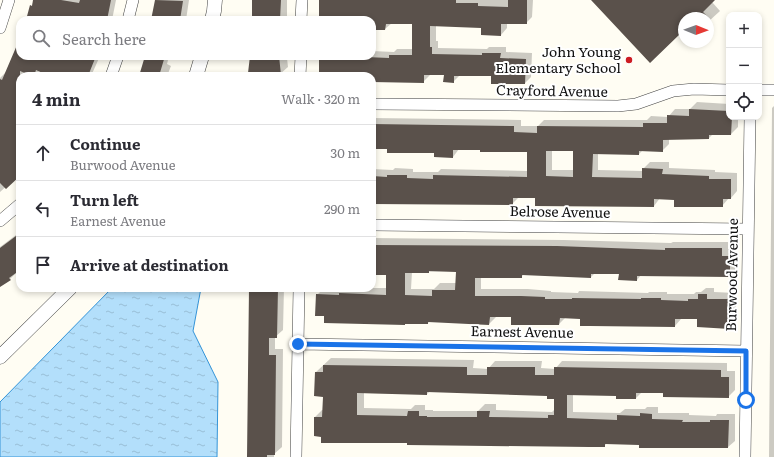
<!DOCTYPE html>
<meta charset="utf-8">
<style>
:root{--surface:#fff;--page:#f7f7f7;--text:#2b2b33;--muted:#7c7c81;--line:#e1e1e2}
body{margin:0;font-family:Literata,serif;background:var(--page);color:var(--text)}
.controls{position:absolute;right:12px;top:12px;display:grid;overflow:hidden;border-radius:8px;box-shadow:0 2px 6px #0003}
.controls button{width:36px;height:36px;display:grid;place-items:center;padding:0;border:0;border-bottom:1px solid var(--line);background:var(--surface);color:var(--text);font:20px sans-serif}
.compass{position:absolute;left:678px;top:12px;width:36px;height:36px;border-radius:50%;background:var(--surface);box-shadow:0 2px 6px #0003;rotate:91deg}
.stop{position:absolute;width:12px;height:12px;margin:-9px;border:3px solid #1a73e8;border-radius:50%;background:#fff}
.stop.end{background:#1a73e8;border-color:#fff;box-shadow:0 1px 4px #0008}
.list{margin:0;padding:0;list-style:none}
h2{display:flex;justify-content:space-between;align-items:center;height:52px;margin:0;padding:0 16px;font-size:17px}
h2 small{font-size:13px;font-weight:400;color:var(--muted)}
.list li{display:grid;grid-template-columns:26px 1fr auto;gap:12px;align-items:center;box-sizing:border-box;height:56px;padding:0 16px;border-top:1px solid var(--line)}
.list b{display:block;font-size:15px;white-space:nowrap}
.list p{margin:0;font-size:13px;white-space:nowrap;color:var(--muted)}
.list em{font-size:13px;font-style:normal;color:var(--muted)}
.icon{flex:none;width:22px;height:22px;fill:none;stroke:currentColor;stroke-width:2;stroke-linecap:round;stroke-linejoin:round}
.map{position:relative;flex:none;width:774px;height:457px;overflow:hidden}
.search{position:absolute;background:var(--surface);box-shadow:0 2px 6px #0003;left:16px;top:16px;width:360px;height:44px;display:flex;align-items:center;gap:10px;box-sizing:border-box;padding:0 14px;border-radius:12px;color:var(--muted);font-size:15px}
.panel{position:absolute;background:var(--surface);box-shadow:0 2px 6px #0003;left:16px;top:72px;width:360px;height:220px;border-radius:12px}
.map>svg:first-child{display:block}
</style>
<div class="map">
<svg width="774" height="457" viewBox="0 0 774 457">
<defs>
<pattern id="water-ripples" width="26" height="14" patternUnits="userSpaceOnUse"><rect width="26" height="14" fill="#b3dffb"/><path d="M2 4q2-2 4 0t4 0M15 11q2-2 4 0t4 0" fill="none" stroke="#99bed6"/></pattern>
</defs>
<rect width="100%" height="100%" fill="#fffdf3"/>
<path fill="url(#water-ripples)" stroke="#3494d8" d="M112,288H201L193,331L218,382L217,457H0V402Z"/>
<path fill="#0003" fill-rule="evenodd" d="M34,0H116L112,20H27Z
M156,0H189L186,20H152Z
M253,0H287V20H252Z
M320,0H533L532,17L526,23H507V28L501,35L482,27L436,25V41H438V48L487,49L489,47H506V52L532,53L531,77L525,83H492V75H460L453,82L445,74H430V75L423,82L372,81V76H320V58L323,56H372V51L394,52L397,49H413V23H392L385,29H372V20H320Z
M593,0H714L712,2L720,11L708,22V18H684V38L680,33Z
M20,40V56H100L91,76H52L39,71L37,76H20V174L0,192V78L6,72Z
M142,56H169L167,64L171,66L167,76H140L146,57Z
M250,56H286V58H287L288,67L280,74Z
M697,102L729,104V117H738V127L731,134H713L709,138L669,139V144L662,151L643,150L639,154L598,153V170L643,171V169L650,162H669V168L715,170V172L737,173V191L731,198H729L722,206L675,199L660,198L654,206L519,197L512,204L372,203V169L393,170L395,168L413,169V172H438L441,169L528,171V151L459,149L453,157L435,152L372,148V118L521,120V126H538L544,120H647L651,116L668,117L675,109H690ZM552,150H574V170H552Z
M774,106V457H769L772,108Z
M20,232V269L10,279L0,285V247Z
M372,238L564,240L671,243L673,242H728V249L737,250L736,269L730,276L641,275L637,280L620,273H595L591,277L524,274L521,277H481V289H528L551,291V292L578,293L579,291L648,293L649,292H667V294H694L696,292H701L706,288H714V292L736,293V321L729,328L698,318L681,319L675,326L581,318L566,317L559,324L512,316L496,317L489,324L430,321L428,323L325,315L317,295L324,288H387V274H372ZM457,271L456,283H440L434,289H411L412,272Z
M250,288H284L283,330L275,337V349H283L282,447L274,454V457H248Z
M331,358L474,360L473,368L488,369L495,361H542L541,368L555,369L562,361L727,363V371H735V390L728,397L642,392L636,398L617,395L573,394V412L620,413L625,409H645L647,407H658V413H689V415L716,416L717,414H735V441L728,447L607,443L604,446L408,442L322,436L315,417L322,410H324V396L316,372ZM430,391L548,395L555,398V409L552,412L496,410V404H485L478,411H433V410H425V405H415L411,409L364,408V393L427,394Z"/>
<path fill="#5a514b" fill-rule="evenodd" d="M33,0H61L79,3L80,0H111L107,20H26L30,5L32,6Z
M155,0L183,1L180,20H151Z
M252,0H281L280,20H252Z
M319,0H456V3H478V6L508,7V0H527V24H501V36L481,35V28L430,26V47H432V54L482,55V53H501L500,58L526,59L525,84H491V76H454V83L443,82L444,75H424V83L372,82V76H319V58H342V56L389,58V55H412V24H386L385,30H372V20H319Z
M591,0H715L703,12L709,18H684V39L680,34L650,63Z
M20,38V56H96L88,76H49L36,70L34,76H32L20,71V176L6,189L0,183V79L2,80Z
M145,56H165L159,76H139Z
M250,56H279L281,75L251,76L252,73H248Z
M689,109L729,111V117H732L731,135H709V139L663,140V152L639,151V155L593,154L592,177L642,178V168L663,169L662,174L709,176V179H731V199H723V207H674V200L654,199V207L535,206V198H513V205L372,204V176L387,177V175H407V178L433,179V175L527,177V152H480V150H453V158L434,157V153H387V149H372V124L514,126V132L537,133V126L643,127V123H667V115L689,116ZM546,151H573V177L546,176Z
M20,233V270L9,278L11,280L0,287V248Z
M372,245L557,246L665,250V248H722V256H730V277L637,276V281L618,280L619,274H591V278L522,275V278H475V296H521L545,297V299H572V298L641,299V298H661V300L688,301V299H698V294H707V299H730V329L697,327V319H675V327L590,326H580V319L560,318L559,325H511V317H490L489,325L428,322V324H405V325L324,323V316H315L316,294L339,295V293L386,295V275H372ZM429,271L456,272L455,290H432V296L405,295V273H429Z
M249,288H278L277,338H269V355H276L275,455H267V457H247Z
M323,365L467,367V375H487V367H535V375H554V367L721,370V377H729V398L663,397V393H636V399H616V396L567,395V418L617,420V415L640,416V413L652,414V419L683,420L682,422H710V420H729L728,448H639V445L605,444V447H589L407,445V443H321V437L314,436V417H322L323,397L314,396L315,372H323ZM427,392L547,396V399H554V415H548V418L489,417L490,411H477V417H427V416H419V411H408L407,416L357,415V393L427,395Z"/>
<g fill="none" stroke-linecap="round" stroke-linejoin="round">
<defs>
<path id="minor" d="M128,20L133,0
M301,20L302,0
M0,28L9,0
M111,76L118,56
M300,76L301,56
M759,90H774
M372,104L618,106L636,104L673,91L694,89L729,90
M0,221L20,204
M372,225L748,229
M298,344L746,351
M296,457L299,288
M745,457L750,117"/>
<path id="tertiary" d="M212,20L214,11L215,0
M196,76L202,56
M0,357L70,288"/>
</defs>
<use href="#minor" stroke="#434343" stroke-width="12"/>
<use href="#tertiary" stroke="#434343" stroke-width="15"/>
<use href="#minor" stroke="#fff" stroke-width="11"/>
<use href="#tertiary" stroke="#fff" stroke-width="14"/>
</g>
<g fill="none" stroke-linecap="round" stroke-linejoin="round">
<path stroke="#1a73e8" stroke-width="5" d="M298,344L746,351V400"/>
</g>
<circle fill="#cd1b21" stroke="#fff" stroke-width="1.5" cx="629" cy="60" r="4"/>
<g text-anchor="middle" stroke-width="4" stroke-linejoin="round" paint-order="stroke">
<g font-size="14" fill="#101010" stroke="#fff" text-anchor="end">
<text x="621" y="57">John Young<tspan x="621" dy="16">Elementary School</tspan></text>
</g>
<g font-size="14" fill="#101010" stroke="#fff">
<text transform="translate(552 91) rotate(1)" y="5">Crayford Avenue</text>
<text transform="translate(560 212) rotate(1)" y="5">Belrose Avenue</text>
<text transform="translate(732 275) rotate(-89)" y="5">Burwood Avenue</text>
<text transform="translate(522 332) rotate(1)" y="5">Earnest Avenue</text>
</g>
</g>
</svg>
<div class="controls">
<button>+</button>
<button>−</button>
<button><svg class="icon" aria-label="locate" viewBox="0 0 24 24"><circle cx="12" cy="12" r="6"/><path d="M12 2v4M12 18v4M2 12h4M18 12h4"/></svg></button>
</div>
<svg class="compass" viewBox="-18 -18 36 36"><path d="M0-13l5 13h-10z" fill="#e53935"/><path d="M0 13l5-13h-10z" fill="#7c7c81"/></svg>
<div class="stop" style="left:746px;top:400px"></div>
<div class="stop end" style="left:298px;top:344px"></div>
<div class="search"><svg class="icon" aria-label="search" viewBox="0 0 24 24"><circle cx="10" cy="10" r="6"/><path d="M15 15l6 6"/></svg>Search here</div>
<section class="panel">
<h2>4 min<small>Walk · 320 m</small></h2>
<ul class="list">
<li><svg class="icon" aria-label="ahead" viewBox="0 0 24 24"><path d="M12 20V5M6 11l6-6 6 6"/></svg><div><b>Continue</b><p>Burwood Avenue</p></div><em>30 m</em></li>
<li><svg class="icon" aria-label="left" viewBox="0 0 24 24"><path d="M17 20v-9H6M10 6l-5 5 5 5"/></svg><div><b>Turn left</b><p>Earnest Avenue</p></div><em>290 m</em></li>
<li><svg class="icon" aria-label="arrive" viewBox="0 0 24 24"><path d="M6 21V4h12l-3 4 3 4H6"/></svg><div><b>Arrive at destination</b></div></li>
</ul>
</section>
</div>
